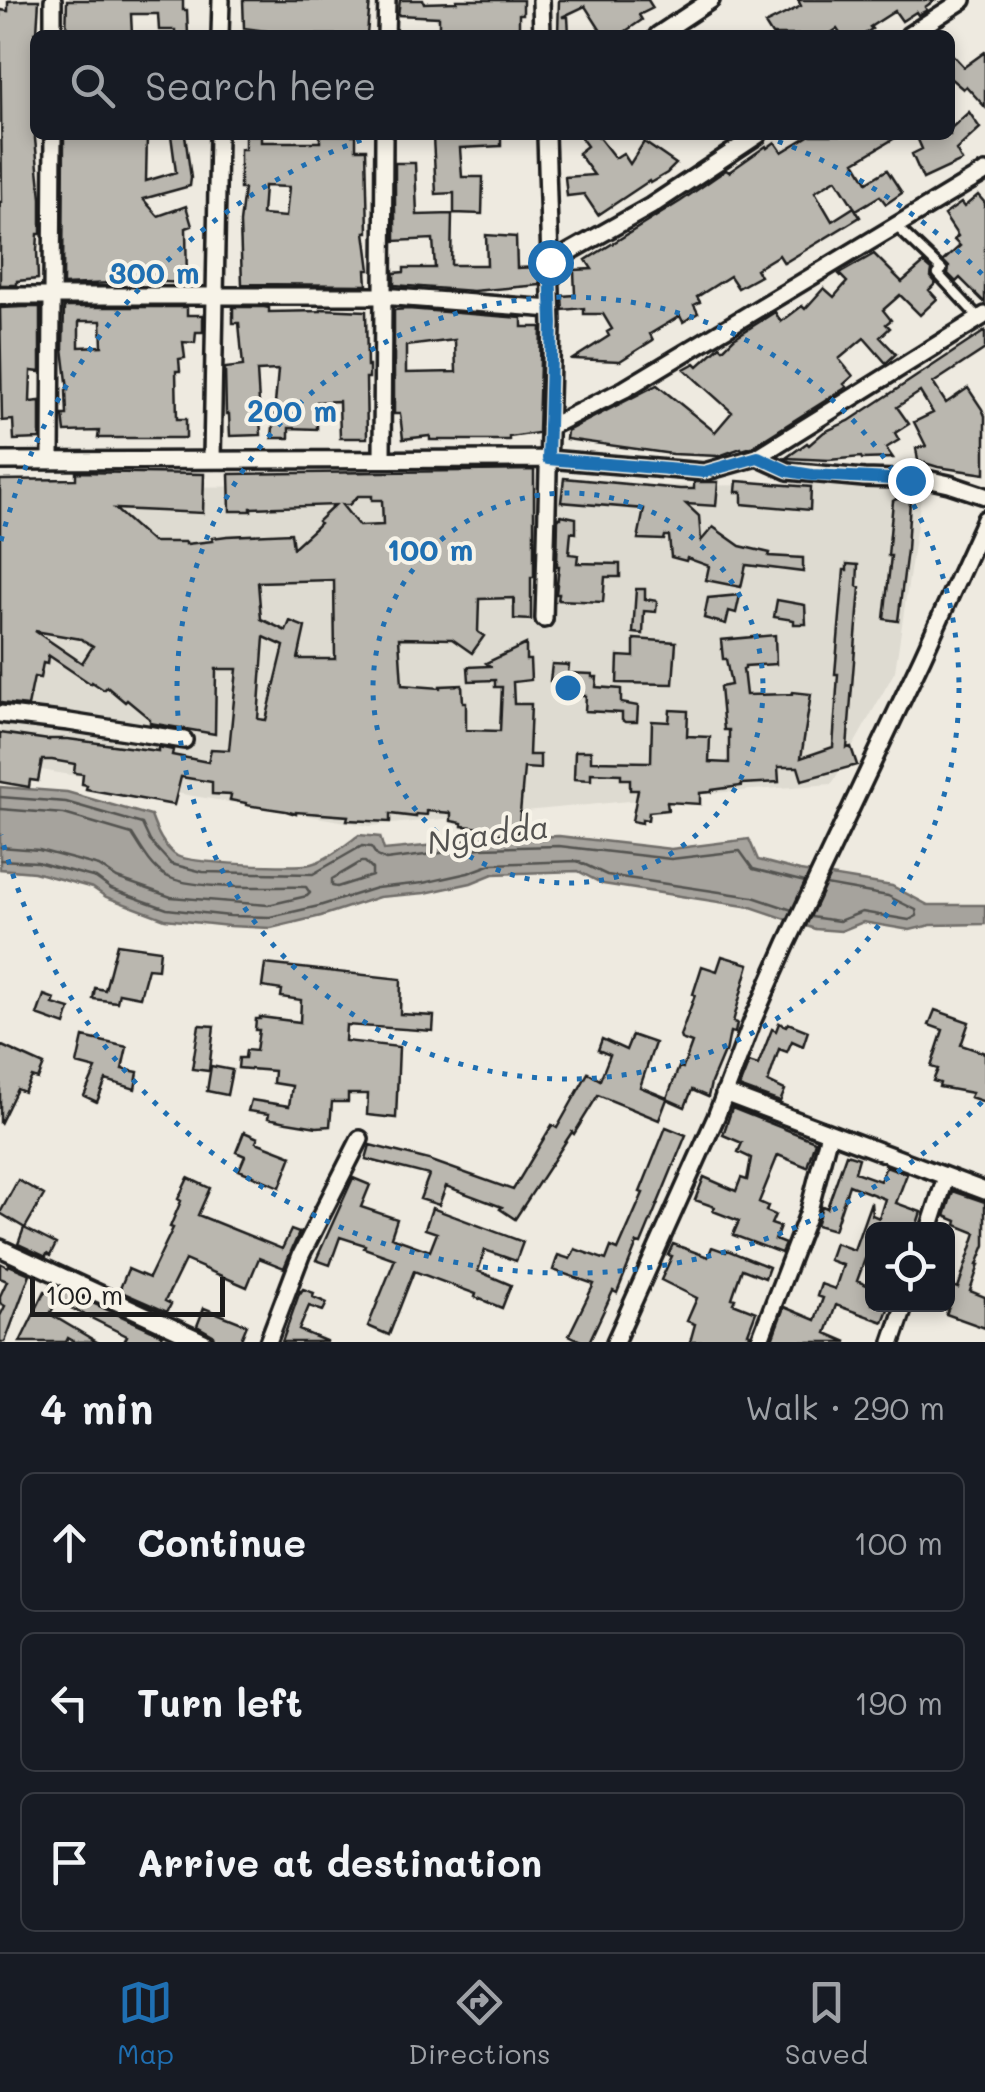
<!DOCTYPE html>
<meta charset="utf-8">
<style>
:root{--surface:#171b24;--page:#242831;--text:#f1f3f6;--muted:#9ea1a6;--line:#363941;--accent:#1f6fb2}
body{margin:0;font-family:Mali,sans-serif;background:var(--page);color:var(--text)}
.controls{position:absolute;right:30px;bottom:30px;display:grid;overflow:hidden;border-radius:15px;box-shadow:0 5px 15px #0003}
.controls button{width:90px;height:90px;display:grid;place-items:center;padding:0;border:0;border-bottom:2px solid var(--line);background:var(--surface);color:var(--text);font:50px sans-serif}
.scale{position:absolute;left:30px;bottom:25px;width:195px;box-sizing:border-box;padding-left:10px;border:5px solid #1c1c1c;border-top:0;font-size:28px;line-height:35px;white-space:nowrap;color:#1c1c1c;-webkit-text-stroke:8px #f7f3e8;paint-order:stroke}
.stop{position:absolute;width:30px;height:30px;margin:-22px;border:8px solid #1f6fb2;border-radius:50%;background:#fff}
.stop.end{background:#1f6fb2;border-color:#fff;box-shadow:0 2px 10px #0008}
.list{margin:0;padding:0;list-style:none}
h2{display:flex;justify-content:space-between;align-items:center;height:130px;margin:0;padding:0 40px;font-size:42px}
h2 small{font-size:32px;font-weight:400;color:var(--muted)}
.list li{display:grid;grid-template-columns:65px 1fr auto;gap:30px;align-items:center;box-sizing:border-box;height:140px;margin:0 20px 20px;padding:0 20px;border:2px solid var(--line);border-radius:15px}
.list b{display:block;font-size:38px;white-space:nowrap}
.list em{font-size:32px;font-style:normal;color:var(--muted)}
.icon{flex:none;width:55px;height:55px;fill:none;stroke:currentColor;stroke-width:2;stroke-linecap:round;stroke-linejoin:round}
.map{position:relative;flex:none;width:985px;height:1342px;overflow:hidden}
.search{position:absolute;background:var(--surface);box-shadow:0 5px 15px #0003;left:30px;right:30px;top:30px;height:110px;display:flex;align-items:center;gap:25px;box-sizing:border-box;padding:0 35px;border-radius:15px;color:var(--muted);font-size:38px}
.sheet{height:610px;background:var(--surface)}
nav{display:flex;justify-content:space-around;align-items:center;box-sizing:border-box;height:140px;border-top:2px solid var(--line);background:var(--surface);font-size:28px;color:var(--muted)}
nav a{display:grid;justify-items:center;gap:5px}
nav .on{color:var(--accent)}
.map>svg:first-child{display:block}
</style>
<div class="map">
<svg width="985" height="1342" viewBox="0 0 985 1342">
<rect width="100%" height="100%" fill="#eeeae0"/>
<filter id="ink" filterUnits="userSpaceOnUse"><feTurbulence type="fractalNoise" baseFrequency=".01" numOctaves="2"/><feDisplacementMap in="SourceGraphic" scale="20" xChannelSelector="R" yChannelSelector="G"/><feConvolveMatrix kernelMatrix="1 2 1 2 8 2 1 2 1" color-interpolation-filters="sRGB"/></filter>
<g filter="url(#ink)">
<path fill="#dedbd1" d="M923,485L895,671L832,784L701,794L370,826L0,763V487Z"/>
<path fill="#a6a39d" stroke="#6f6d69" stroke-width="2.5" d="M0,787L67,792L151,816C156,830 163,847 177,856C189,863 295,868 311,864C328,860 345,845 359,835L380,837L384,850L436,845L479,838L559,836L671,849L749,839L758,860L800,871L892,886L928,905H985V924L931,925L910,930L863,922L841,931L815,929L751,907L603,884L578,871L493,874L471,883L425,893L379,897L321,916L271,928L229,926L165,919L106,897L93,888L34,872L0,869Z"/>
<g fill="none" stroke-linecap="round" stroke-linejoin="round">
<path stroke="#535250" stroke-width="2.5" d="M0,797L66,802L142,824L150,841L171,864L203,872L313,874L362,846L371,847L377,856L386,860L480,848L559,846L671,859L740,851L753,869L805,882
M0,809L64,814L132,834C141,848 151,867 166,876C193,891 273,886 306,887L310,893L307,896L268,905L171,897L117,878L99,866L39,850L0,847
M0,860L37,862L96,878L111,889L167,909L230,916L270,917L319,906L376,888L423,883L468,873L492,864L577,861L607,875L753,897L792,910
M361,862H365L372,869V876L337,887L332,886V879Z
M811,917L839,921L862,912L909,920L917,916L916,910L888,896L826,885"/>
</g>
<path fill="#bab7af" stroke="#1c1c1c" stroke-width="2.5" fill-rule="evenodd" d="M27,0H39L37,32H35V139L41,198V234H38L37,250L38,279L17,281V285H0V202H2L0,10L8,11V1Z
M67,0H183V10H187L188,35H175V30H159L158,14H131L132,35H66Z
M243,0H370L367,35H296L244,28Z
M400,0H423L424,3L457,2V0H523V14H519V35H439V17L398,15Z
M559,0H648L653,8L639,15L642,20L620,35H596L601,31L585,6L562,17H568L569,34H558Z
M798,0H935L925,7L927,10L918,15L916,12L902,21L895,11L870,27L872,29L863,35H841L837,29L828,35H772L765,24L801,6Z
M950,52L964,67L985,52V107L966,86L963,89L950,78Z
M969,112L980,128L956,150L962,161L923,179L912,154L922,149L916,135H950V129Z
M64,135H147L146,181L176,172L171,135H185L191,178L190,186L143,199L158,216L186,206L192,226L186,228L187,283L115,280V283L63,285Z
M245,135H261V142H320V135H356V149H366L368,232H365L370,270H366L367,285L242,284L240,223L244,189H240V149H245ZM264,186L289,187L286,217L262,215Z
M501,135V146L460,148L462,177H483L482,214L454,213V193L436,194L433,137Z
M579,135H597L615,158L623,153L630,164L644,142L676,164L667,173L650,183L649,181L598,215L584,194L567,196L565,177L594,175L578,153L587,146Z
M810,135H900L855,162L867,182L887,170L902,193L886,204L880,196L856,210L854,207L860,217L784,263L779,255L756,269L760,276L738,288L730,276L697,297L700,302L694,305L698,313L683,322L680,316L650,334L653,340L620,361L573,359L609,336L607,332L612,329L603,314H584V308L563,310L562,296L575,295L574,270L592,269L586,260L681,201L726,170L729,172L766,146L767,148L775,142L782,152ZM836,179L854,207L832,221L815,192Z
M395,163H415L417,215L452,214L451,265H487L486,235L516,237L517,268L539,267L540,285L473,291L394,285V273L404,272V268H435L433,239L395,241Z
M978,195L985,203V303L960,278L956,282L948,274L949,267L943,261L960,246L954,240L958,236L944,215L961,203L964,207Z
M874,254L902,282L924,263L932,270L931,277L936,283L929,290L937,299L920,315L900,295L883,310L891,320L886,324L890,328L880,337L896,354L886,363L864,338L839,359L853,376L844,384L847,387L752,447L742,450L741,448L719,456L672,454L566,439L567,431L657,385L715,432L732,412L684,369L695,363L698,366L720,346L723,349L734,338L775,312L781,322L802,306L805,309L824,288L834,297L847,282L839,274Z
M23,307H40V372L31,371L30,402L40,401V439L14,440L13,420L2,421L0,308Z
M64,307H187V315H203V332H196L195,343L183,342L185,358L179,359L180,371H176L177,419H186V438H98L99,431L65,432L63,415H67L66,390H68L63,348ZM79,321H101L102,346L79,347Z
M233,307H264L269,308V312L321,311V309L366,311L367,366H369V378H366L367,438H340L339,401L317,402V429L289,428V438H272L278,370L257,371L261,435L230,436L229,414H226L225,368L243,366L239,323H233Z
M408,309L522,318V327H541L538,433L509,437V440H430V436L403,439L400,414H394V310ZM455,340L456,372L406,373V346Z
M985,331V349L933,383L946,403L968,388L982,409L985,416V474L938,467L918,461L916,448L926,446L914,422L933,413L920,392L897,407L909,424L895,433L899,440L886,448L893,458L862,459L861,457L829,460L786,458L807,443L809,445L824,432L849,421Z
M534,470V577H531V620L514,619V598L479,599L478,632L484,636L472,653L452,639L399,638L402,685L440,688V686L462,685L463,702H466V730L500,731L502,687H495V680L469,681L468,667L490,666L486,663L526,644V660H530L531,680L513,682L514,704H531L529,755H540V769L524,768L518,836L482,832V828L462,826V823L451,821V813L427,811V815L416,814V817L390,814V822L347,820L348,816L296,812V814L286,811L246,805V803L230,800L231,795L212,794V782L181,777L174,805L86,789L87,785L82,784L83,774L74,773L75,764L52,760H42L38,781L30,780L29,787L0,782V733L49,740V739H68L158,751V747L173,750L172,755L208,762L211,749L229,750L237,669H216L215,734L150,723V719L127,700L125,702L107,687L104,690L92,682L91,684L48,655L47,664L43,663L40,678L34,677L28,706L0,703V480L76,479V472L204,474L203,513L115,509L152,542H186V544L213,541L212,538L227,536L291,533L293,548L316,527L320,523L318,521L335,505L251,508V511H230L229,474ZM358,496H372V500H382L383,525L359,526L342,505H349ZM334,580L335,659H298L305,627L290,621L286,631L261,619L258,582ZM35,631L81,639L93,646L82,663ZM264,637L284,646L266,720L258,719Z
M564,478L680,489H694V482H718L716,506L686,504L699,516L701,541L713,527L740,546L770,553L769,556L803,558V572L746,565L741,587L706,580L709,566L687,558L686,561L671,557L669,536H665L664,540L638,539L644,509L561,502Z
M737,481L811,487L810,510L742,504V492H736Z
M896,499L910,500L907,550L898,621L884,619L891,556H888L893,501Z
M561,515L576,518V533L571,532L569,554L578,555L577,563L620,564V577H605L603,602L558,600L559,594H556L559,566H557L558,518H561Z
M847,564L858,565L857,586L860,587L847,748L851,747L857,765L802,780L798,767H778L779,782L741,784V786L712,790L711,792L700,793V804L667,802L668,810L649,812L648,820L642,819V823L632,821L638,790H630V779H621V774L591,773V780L574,779L575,751H591V761L651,762L652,721L669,722L670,710L688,711L687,736L710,737L709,762L729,763V730H724L720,687L731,685L726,659H723L721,640L775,635L776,664L745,666V668L743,669L746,695L792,694L793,692L811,694L801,758L833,747L838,674H835L844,570H847Z
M636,589H645V599L657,601L656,612L644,611L643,634L633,633Z
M740,595L736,613L729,611L726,624L704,618L708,598Z
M777,600L805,605L806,624H794V620L774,617Z
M634,639L676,642L673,684L617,683L618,656L634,657Z
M552,664L569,665L568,673L592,674V677H597L596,687L621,689V703L638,706L637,722H625L622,720V713L585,711L586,696H581L582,690L567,688V682L550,681Z
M117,944L160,950L158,969L148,968L140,997L119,993L117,1002L93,999L95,988L105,990Z
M722,956L749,964L733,1022L737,1023L735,1033L730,1032L726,1053L724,1052L711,1083L708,1097L692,1090L685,1107L667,1099L659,1120L598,1095L574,1134L572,1132L515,1219L500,1209L502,1207L446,1186L439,1205L420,1199L429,1175L366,1159L370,1145L429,1160L513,1190L552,1125L557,1128L588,1073L600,1080L610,1055L598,1050L602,1039L626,1050L632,1035L655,1043L640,1087L667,1098L679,1067L683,1068L692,1043L681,1039L680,1036L695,995L693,994L702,966L717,971Z
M265,964L401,979L400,1014L434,1016L433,1031L346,1025L345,1041L399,1047L396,1118L367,1115L368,1094H348V1102H332L330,1126L317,1127L287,1122L268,1118L269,1114L248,1111L251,1100L289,1106L292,1086L273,1083L274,1071L238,1068L239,1058H245L246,1050L256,1051L259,1030H255L256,1019H260V1017L300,1022L301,1000L281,997L282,990L262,987Z
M44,995L55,999L53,1004L70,1009L65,1025L37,1015Z
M935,1010L969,1022L961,1045L985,1053V1102L970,1097L972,1093L939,1087L940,1083L933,1081L938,1069L931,1067L943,1030L929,1025Z
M779,1023L786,1026L788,1023L808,1031L803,1046L792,1041L787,1052L779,1049L768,1082L785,1090L780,1102L739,1087L749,1062L758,1065L772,1029L776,1031Z
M199,1025L214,1026L209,1071L192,1069Z
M83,1037L127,1047L122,1069L138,1072L135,1089L106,1080L97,1102L84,1096L96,1069L77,1064Z
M0,1045L44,1065L38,1079L32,1077L24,1092L17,1089L0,1124Z
M211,1066L232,1070L227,1095L207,1091Z
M732,1108L815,1141L807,1167L778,1155L759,1202L768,1206L766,1211L775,1215L771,1224L780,1227L775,1240L785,1244L781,1253L733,1235L739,1221L713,1211L715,1207L695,1200L704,1177L736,1191L741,1178L747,1180L751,1158L738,1152L742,1143L723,1135Z
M666,1127L686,1135L641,1244L637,1243L617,1293L613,1291L589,1342H583L569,1335L594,1284L553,1270L558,1255L570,1259L575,1249L606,1260L611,1247L618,1250L643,1193L640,1192Z
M244,1132L258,1138L256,1142L292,1156L280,1187L239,1170L245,1156L236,1152Z
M846,1154L859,1158L855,1172L880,1181L886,1166L907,1174L896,1203L921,1212L915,1230H872V1262L865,1259L857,1281L872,1287V1304H890L883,1322L836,1305L826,1333L847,1342H771L784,1307L815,1320L823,1298L817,1296L821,1284L835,1289L843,1265L829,1260L835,1243L854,1250L871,1202L872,1215L879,1218L885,1199L849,1185L834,1230L816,1225L822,1206L827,1208Z
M188,1178L210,1188L198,1215L282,1249L291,1230L299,1233L284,1268L259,1258L247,1287L185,1260L165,1301L171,1304L167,1312L119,1291L128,1269L149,1278L173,1228L170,1227L181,1201L178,1199Z
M353,1178L370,1185L361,1207L397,1219L391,1237L430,1251L437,1233L425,1229L432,1208L523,1242L516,1261L485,1250L478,1271L511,1285L502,1308L475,1297L476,1294L414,1271L389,1335L368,1326L395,1259L364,1248L365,1245L340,1237L330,1265L316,1260Z
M18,1180L44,1195L25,1228L0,1213Z
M953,1191L985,1202V1245L977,1265H979L970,1291L985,1297V1328L946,1314L952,1300L948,1298V1291L950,1285L958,1288L976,1233L956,1225L957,1221L945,1216Z
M24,1228L56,1244L50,1256L47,1254L46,1257L18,1244Z
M673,1244L708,1257L712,1247L726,1252L727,1250L769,1267L765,1278L742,1269L732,1298L735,1299L733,1303L756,1312L748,1333L750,1334L748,1342H690L695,1324L687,1321L697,1298L661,1280L672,1256L668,1255Z
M0,1263L8,1267L9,1265L30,1274L5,1342H0V1316L5,1306L0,1303V1296L7,1281L0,1278Z
M51,1284L163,1335L159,1342H124L127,1336L57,1301L50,1314L97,1342H75L68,1338L66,1342H20L45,1291L48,1292Z
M303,1289L314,1293L313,1297L327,1303L323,1311L309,1306L299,1330L328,1342H282L300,1291L301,1292Z
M204,1308L247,1325L240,1342H215L213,1335L197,1326Z"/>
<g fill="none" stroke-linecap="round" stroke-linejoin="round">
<defs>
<path id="service" d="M896,226L942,270L938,274L979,318"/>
<path id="minor" d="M541,0L542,35
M53,35V0
M220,35L221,0
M386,35L387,0
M658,35L711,0
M909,35L963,0
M550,263L651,206L758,135
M0,296H381L552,309
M549,427L625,389L985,172
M757,457L788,471L864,478L931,480L949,484L985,496
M382,458L384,135
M212,459L218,135
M51,460L53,135
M0,461L548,459L704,472L757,457L985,315
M544,619L552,325L546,135
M0,714L69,722L184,740
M724,1093L985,1191
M929,1230L946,1177
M0,1248L204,1342
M268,1342L301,1255L360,1139
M615,1342L716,1117L752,1022L787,943L922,658L985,519
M759,1342L808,1214L829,1133
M892,1342L905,1304"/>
</defs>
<use href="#service" stroke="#1c1c1c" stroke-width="15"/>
<use href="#minor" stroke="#1c1c1c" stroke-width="22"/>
<use href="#service" stroke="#f7f3e8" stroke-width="8"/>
<use href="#minor" stroke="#f7f3e8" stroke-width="15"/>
</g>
</g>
<g fill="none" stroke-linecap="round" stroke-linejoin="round" filter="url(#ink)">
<path stroke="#1f6fb2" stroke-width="12" d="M550,262L552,324L548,459L704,472L758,457L788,471L812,475L910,480"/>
</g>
<g fill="none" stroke="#1f6fb2" stroke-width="5" stroke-dasharray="5 10">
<circle cx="568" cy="688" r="195"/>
<circle cx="568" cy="688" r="391"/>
<path d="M982 1102A586 586 0 0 1 1 835M1 541A586 586 0 0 1 372 136M764 136A586 586 0 0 1 982 274"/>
</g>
<g text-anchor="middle" stroke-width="8" stroke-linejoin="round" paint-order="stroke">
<g font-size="32" font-style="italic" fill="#535250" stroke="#f7f3e8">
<text transform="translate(488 835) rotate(-8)" y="11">Ngadda</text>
</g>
</g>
<circle cx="568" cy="688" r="15" fill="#1f6fb2" stroke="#f7f3e8" stroke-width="5"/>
<g font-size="30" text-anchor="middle" font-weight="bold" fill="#1f6fb2" stroke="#f7f3e8" stroke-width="8" stroke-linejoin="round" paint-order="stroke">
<text x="154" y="284">300 m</text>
<text x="292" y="422">200 m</text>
<text x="430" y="561">100 m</text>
</g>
</svg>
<div class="controls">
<button><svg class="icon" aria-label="locate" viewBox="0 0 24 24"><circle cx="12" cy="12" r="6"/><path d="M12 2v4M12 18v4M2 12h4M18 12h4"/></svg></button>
</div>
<div class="scale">100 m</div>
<div class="stop" style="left:550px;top:262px"></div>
<div class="stop end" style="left:910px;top:480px"></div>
<div class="search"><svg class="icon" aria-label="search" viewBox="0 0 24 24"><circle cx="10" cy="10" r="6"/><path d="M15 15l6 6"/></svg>Search here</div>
</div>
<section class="sheet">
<h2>4 min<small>Walk · 290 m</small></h2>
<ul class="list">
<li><svg class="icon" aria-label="ahead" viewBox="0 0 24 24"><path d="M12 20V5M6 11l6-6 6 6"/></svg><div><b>Continue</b></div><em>100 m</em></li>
<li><svg class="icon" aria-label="left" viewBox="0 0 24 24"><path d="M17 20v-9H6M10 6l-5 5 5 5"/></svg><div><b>Turn left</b></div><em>190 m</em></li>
<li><svg class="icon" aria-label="arrive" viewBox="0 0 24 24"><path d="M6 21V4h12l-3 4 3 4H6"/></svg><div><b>Arrive at destination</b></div></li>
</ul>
</section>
<nav>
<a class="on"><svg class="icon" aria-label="map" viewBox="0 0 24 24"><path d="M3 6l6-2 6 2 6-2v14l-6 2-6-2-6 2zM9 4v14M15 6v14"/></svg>Map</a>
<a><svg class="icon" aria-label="directions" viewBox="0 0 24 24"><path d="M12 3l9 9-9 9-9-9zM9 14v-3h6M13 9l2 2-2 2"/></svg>Directions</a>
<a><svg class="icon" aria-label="saved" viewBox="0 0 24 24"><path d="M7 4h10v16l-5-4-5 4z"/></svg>Saved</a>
</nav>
